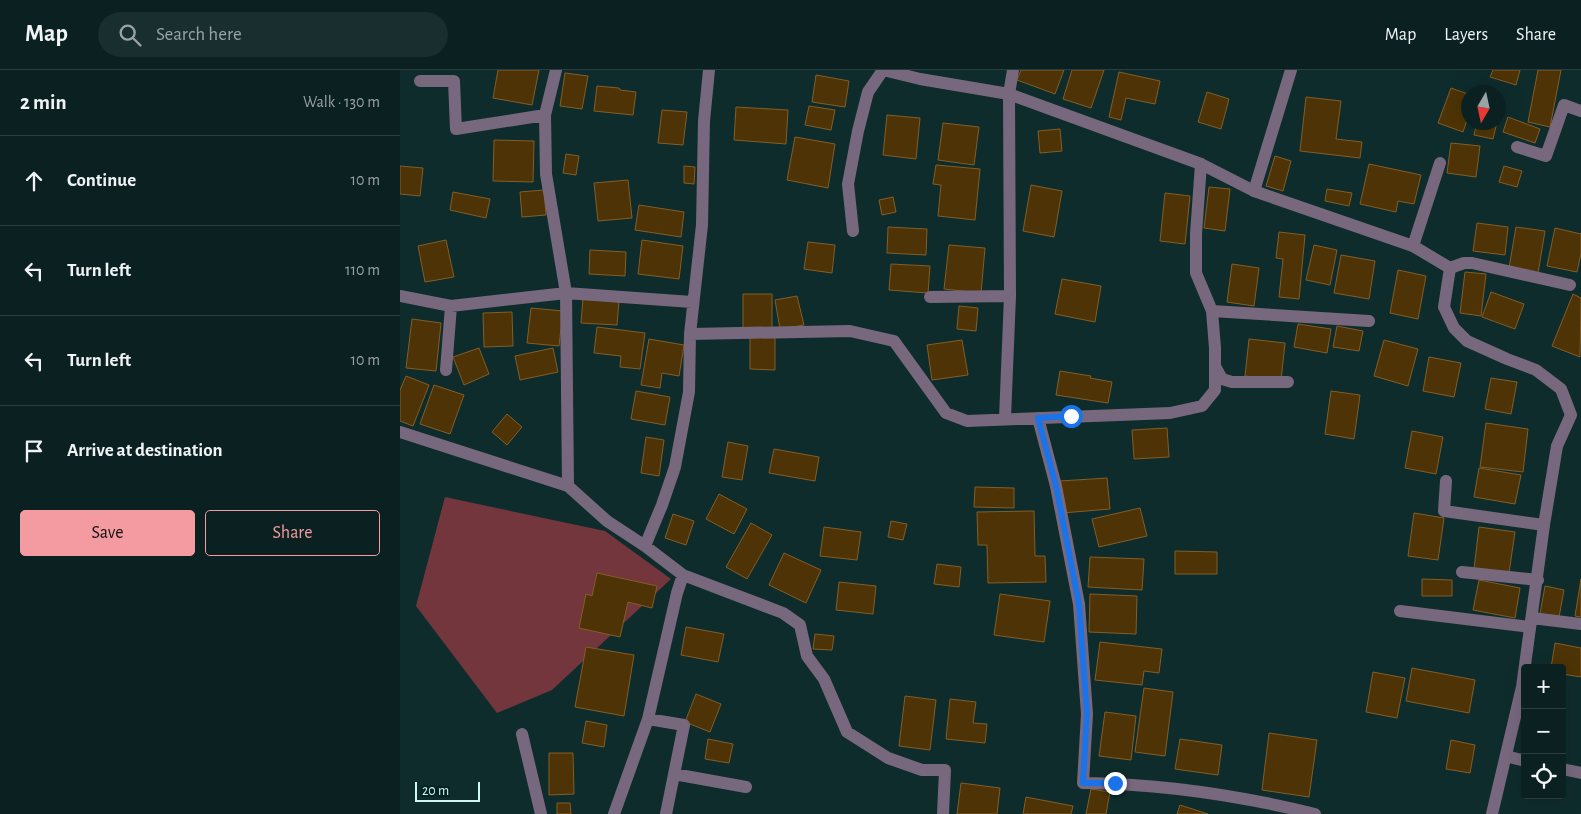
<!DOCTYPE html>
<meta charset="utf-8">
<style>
:root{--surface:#0b2121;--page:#192e2e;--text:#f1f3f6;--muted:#9aa3a5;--line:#2b3e3f;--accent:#f49aa1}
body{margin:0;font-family:"Alegreya Sans",sans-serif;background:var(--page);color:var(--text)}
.controls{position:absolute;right:15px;bottom:15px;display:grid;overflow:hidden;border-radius:5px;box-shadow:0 5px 20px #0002}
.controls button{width:45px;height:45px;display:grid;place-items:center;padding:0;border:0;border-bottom:1px solid var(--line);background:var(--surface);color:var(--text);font:25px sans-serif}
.compass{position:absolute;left:1061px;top:15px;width:45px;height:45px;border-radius:50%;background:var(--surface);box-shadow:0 5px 20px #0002;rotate:189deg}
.scale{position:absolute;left:15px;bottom:12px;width:65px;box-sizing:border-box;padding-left:5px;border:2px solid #cdf7f6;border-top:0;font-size:14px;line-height:18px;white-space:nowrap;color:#cdf7f6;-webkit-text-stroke:4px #052222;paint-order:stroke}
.stop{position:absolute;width:15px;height:15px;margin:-11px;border:4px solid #1a73e8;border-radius:50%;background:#fff}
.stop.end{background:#1a73e8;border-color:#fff;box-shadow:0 1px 5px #0008}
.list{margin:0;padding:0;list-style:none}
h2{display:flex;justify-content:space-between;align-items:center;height:65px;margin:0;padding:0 20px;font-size:21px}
h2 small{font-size:16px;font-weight:400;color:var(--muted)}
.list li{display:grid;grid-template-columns:32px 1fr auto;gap:15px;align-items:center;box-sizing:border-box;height:90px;padding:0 20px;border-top:1px solid var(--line)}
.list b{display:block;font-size:19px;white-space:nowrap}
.list em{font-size:16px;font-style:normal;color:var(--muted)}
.actions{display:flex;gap:10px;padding:15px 20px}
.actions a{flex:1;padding:11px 0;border:1px solid var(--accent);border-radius:5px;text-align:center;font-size:18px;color:var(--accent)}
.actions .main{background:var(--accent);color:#111}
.icon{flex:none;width:28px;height:28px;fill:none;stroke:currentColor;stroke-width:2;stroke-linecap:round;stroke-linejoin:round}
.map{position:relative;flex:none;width:1181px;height:744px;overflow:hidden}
header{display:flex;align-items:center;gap:30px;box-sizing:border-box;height:70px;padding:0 25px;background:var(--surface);border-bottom:1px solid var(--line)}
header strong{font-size:24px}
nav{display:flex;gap:28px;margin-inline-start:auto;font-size:18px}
.search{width:350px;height:45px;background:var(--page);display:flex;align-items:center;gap:12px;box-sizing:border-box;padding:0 18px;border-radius:28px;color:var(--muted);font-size:19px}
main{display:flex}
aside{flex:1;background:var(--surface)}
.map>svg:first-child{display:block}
</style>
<header>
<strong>Map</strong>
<div class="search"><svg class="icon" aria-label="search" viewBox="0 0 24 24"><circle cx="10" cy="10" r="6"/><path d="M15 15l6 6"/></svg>Search here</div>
<nav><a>Map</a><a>Layers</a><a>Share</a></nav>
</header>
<main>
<aside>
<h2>2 min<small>Walk · 130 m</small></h2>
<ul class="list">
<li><svg class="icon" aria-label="ahead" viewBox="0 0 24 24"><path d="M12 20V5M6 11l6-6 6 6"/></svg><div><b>Continue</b></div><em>10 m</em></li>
<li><svg class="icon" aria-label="left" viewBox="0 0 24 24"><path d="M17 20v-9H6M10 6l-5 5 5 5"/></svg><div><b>Turn left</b></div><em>110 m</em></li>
<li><svg class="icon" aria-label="left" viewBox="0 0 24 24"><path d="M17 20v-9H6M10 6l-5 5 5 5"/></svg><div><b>Turn left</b></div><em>10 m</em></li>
<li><svg class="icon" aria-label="arrive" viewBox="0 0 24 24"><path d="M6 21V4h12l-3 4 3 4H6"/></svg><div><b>Arrive at destination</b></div></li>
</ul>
<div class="actions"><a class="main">Save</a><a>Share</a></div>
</aside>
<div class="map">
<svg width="1181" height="744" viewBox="0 0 1181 744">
<rect width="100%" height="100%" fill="#0f2c2c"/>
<path fill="#72363c" d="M45,427L205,461L271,509L152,620L97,643L16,536Z"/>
<path fill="#4d3305" stroke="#835e27" d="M98,0H139L132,35L93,28Z
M621,0H664L655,24L617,10Z
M672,0H704L691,38L663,29Z
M1093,0H1120L1116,15L1090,7Z
M1138,0H1161L1150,57L1128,52Z
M719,2L760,11L755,34L726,28L721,50L709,47Z
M165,3L188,6L182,39L160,36Z
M416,5L449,11L445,37L412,32Z
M197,16L219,18L220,20L236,22L233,45L194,41Z
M1051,18L1068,24V47L1063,62L1038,53Z
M807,22L829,29L821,59L798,52Z
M906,27L941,31L936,69L962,72L960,88L900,81Z
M409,36L435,40L431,60L405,55Z
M336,37L388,40L386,74L334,70Z
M262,40L287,42L283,75L258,73Z
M487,45L520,48L516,89L483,85Z
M1108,47L1140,59L1135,73L1103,62Z
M1077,52H1097L1093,69L1074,65Z
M543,53L579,57L574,95L538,90Z
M660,59L662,81L640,83L638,61Z
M395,67L435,74L428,118L387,110Z
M94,70L134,71L133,112L93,111Z
M1051,73L1080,76L1076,107L1047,103Z
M166,84L179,86L176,105L163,103Z
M875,86L891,91L883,121L866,116Z
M969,94L1021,105L1014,134L998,131L996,142L960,134Z
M536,95L580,99L575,150L538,146L541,115L533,114Z
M0,96L23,98L20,126L0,124Z
M284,96L295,97L294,114L284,113Z
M1104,96L1122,101L1117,117L1099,112Z
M228,110L232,148L198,151L194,113Z
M631,115L662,121L654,167L623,161Z
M809,117L830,119L825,161L804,158Z
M927,119L952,123L949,136L925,131Z
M144,120L146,145L122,147L120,122Z
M53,122L90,129L86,148L50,140Z
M765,123L790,126L785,174L760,171Z
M493,127L496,142L482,145L479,130Z
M239,135L284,142L281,167L235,160Z
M1077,153L1108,157L1105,185L1073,181Z
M488,157L527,159L526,185L487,183Z
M1116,157L1145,161L1138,203L1109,198Z
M1155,158L1181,164V183L1177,202L1147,196Z
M879,162L905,165L899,229L879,227L883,189L876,188Z
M46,170L54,207L25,212L18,176Z
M242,170L283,176L279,209L238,204Z
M408,172L435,175L432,203L404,199Z
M549,175L585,178L581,223L544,219Z
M914,175L937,180L930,215L906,210Z
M190,180L226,182L225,206L189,204Z
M941,185L975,191L969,229L934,223Z
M491,194L530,196L528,223L489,220Z
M832,194L859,198L854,236L827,232Z
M998,200L1026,206L1018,249L990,243Z
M1065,202L1086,204L1081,246L1060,243Z
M662,209L701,216L695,252L655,244Z
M1091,222L1124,234L1115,259L1082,247Z
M343,224H372V258H343Z
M1173,224L1181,228L1180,287L1152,276Z
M397,226L404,255L380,259L375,230Z
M183,228L219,231L217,255L181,253Z
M559,236L578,238L576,261L557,259Z
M131,238L163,241L159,276L127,273Z
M112,242L113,276L84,277L83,243Z
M12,249L41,253L36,301L6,298Z
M898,254L931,259L927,283L894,277Z
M937,256L963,261L959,281L933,277Z
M197,257L245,263L240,299L220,297L221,286L194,283Z
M350,267H375V300L350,299Z
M249,269L284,275L279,306L262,303L260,318L241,315Z
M849,269L885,273L881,310L845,306Z
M562,270L568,305L532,310L527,275Z
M984,270L1018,279L1008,316L974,306Z
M79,278L89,304L64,315L53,287Z
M153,278L158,302L120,310L115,286Z
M1029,287L1061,293L1054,327L1023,321Z
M660,301L691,306L690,308L712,312L708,333L656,325Z
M6,306L29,315L13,356L0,351V320Z
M1091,308L1117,312L1111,344L1085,339Z
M34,315L64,325L50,364L20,354Z
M236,321L270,327L265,355L231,349Z
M931,321L960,325L954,369L925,364Z
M107,344L122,357L107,375L92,362Z
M1086,353L1128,359L1123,402L1080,397Z
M767,358L769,387L734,389L732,360Z
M1012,361L1043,367L1036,404L1005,398Z
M246,367L264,370L259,406L241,403Z
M328,372L348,376L342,410L322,407Z
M374,379L419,387L415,411L369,403Z
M1079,398L1121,405L1115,434L1074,427Z
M707,408L710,439L662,443L660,411Z
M575,417L614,418V438L574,437Z
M319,424L347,439L334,464L306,449Z
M740,438L747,466L699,477L692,449Z
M634,441L635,486H645L646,512L588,513L587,475H578L577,442Z
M1014,443L1044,448L1038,490L1008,486Z
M273,444L294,451L286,475L265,468Z
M491,451L507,454L503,470L488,467Z
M351,453L372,465L347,509L326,497Z
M424,457L461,462L457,490L420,486Z
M1079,457L1115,462L1109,503L1074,499Z
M775,481L817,482V504H775Z
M384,483L421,500L406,533L369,515Z
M690,487L744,489L742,520L688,517Z
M537,494L561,497L559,517L534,514Z
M197,503L257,516L252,538L228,532L220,567L179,558L186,524L192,526Z
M1022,509L1052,510V526H1022Z
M1181,509V547L1175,546Z
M1079,510L1120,518L1115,548L1073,540Z
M439,512L476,516L473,544L436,540Z
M1145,516L1164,520L1159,547L1140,544Z
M600,524L650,531L644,572L594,565Z
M690,524L737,526L736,564L689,562Z
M286,557L324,564L318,592L281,585Z
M415,564L434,566L432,580L413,579Z
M700,572L762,579L759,603L744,601L742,615L695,610Z
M1155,573L1181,578V607L1162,604V598H1151Z
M186,577L234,585L224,646L175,637Z
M1012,598L1075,610L1069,643L1006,631Z
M973,602L1005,608L997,648L966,642Z
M744,618L773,622L765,686L735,682Z
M296,624L321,634L310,662L285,652Z
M505,626L536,630L530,680L499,676Z
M550,629L576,632L573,653L587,654L585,673L546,669Z
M705,642L736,646L731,690L699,686Z
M186,651L207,655L204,677L182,673Z
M869,663L917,670L909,727L862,720Z
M308,669L333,674L329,693L305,689Z
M780,669L822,675L818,705L775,699Z
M1051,670L1075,675L1070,703L1046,699Z
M149,683H173L174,724L149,725Z
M561,713L600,718L597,744H557Z
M691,719L710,722L706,744H686Z
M626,727L673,736L671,744H623Z
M157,733H170L171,744H157Z
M780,735L808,744H777Z"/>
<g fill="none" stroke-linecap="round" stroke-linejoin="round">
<path stroke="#77687e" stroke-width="12" d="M156,0L145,45L146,104L166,223L168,416L207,451L245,476L283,505L383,543L400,555L407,586L424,609L447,662L488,688L522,700H545L543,744
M20,11H54L56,59L145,45
M1117,77L1146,86L1164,35L1181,41
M854,121L891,0
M453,161L448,114L458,61L468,22L483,0
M1013,176L1040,93
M1050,198L1064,193H1072L1170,215
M0,226L51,236L166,223L292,232
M530,227L610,226
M812,241L969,251
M290,264L450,261L494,271L546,343L567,351L770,343L802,336L815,320V278L812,241L796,203V164L801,94
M815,296L822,309L832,312H888
M46,300L51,236
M605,348L610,226L609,24L613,0
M638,348L656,416L679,534L687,644L683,713C763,714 838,725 915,744
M0,362L168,416
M1046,411L1044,441L1144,455
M245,476L262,435L275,397L289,322L290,264L302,155L304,51L309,0
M1062,502L1138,510
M1000,541L1130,557
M1132,548L1181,554
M248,649L284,655L266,744
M122,664L141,744
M1106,686L1125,691
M1162,699L1181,703
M274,704L346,717
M214,744L248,649L277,523L283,505"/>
<path stroke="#77687e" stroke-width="12" d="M483,0L520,9L609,24L801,94L854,121L1013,176L1050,198L1044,237L1054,258L1067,271L1107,289L1136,300L1161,319L1171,345L1157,376L1144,455L1122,617L1092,744"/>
</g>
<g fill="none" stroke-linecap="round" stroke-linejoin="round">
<path stroke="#1a73e8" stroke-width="6" d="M671,346L638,348L656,416L679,534L687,644L683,713H715"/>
</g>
</svg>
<div class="controls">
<button>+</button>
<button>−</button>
<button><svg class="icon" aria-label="locate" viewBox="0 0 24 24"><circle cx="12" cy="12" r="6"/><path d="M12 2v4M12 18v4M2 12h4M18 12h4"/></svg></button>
</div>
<svg class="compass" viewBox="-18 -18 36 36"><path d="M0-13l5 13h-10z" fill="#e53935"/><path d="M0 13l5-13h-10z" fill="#9aa3a5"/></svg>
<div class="scale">20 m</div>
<div class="stop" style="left:671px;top:346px"></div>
<div class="stop end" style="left:715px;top:713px"></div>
</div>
</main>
